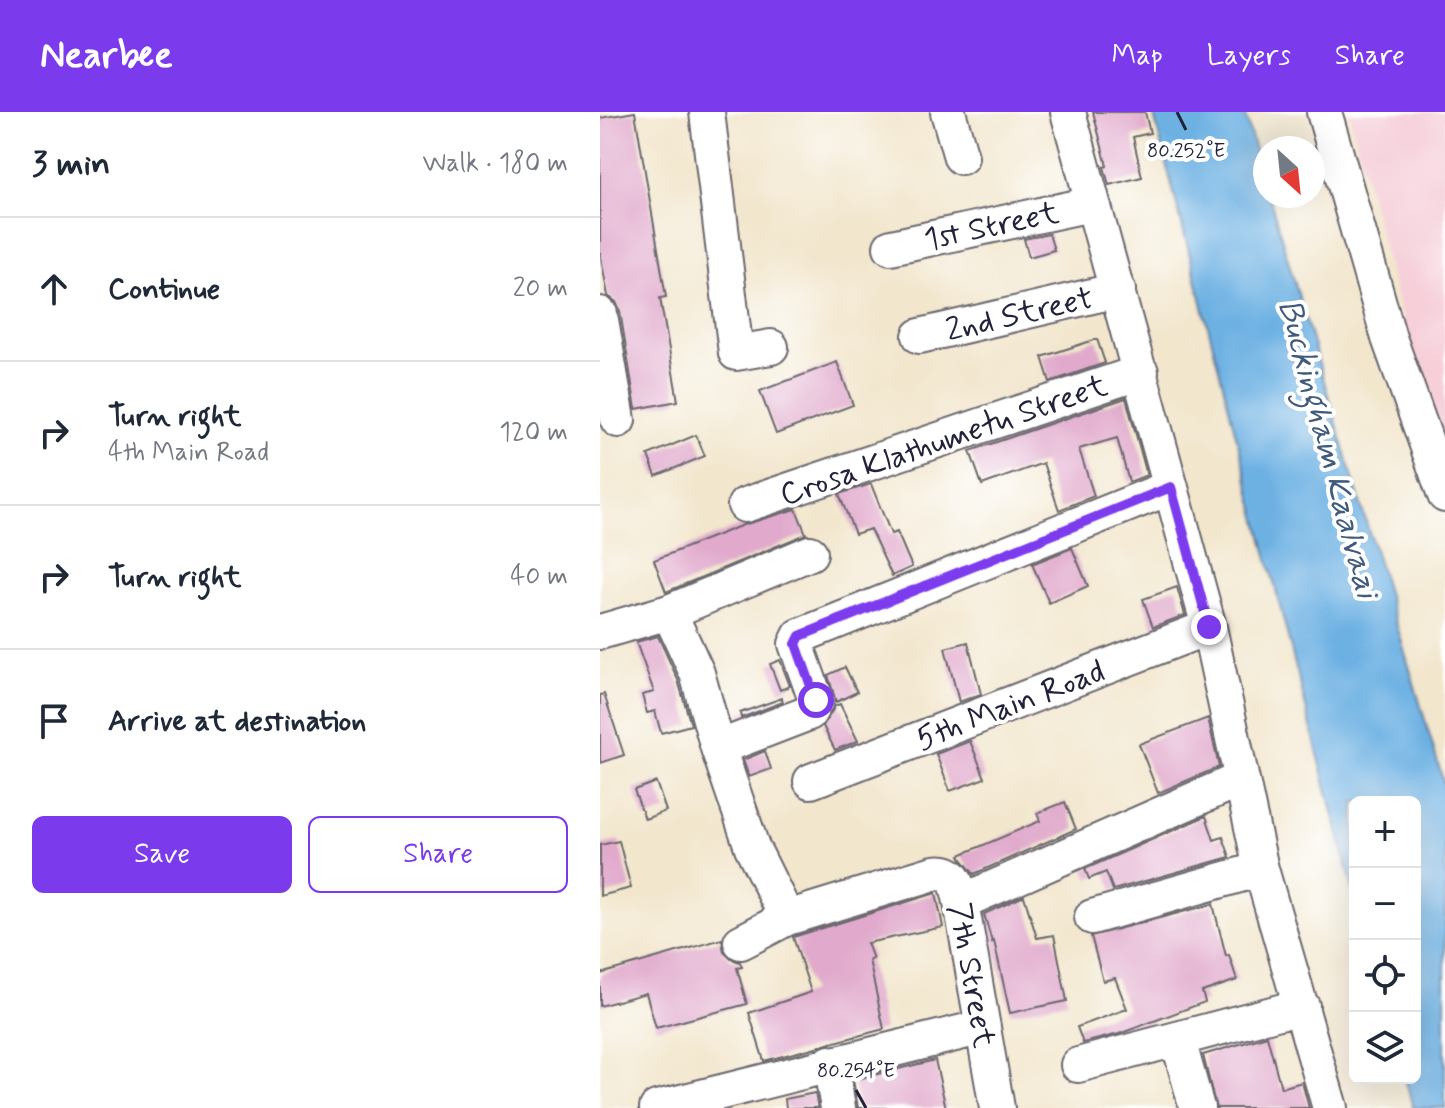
<!DOCTYPE html>
<meta charset="utf-8">
<style>
:root{--surface:#fff;--page:#f2f2f3;--text:#1f2937;--muted:#747a83;--line:#e0e1e3;--accent:#7c3aed}
body{margin:0;font-family:Mynerve,sans-serif;background:var(--page);color:var(--text)}
.controls{position:absolute;right:24px;bottom:24px;display:grid;overflow:hidden;border-radius:12px;box-shadow:0 8px 32px #0002}
.controls button{width:72px;height:72px;display:grid;place-items:center;padding:0;border:0;border-bottom:2px solid var(--line);background:var(--surface);color:var(--text);font:40px sans-serif}
.compass{position:absolute;left:653px;top:24px;width:72px;height:72px;border-radius:50%;background:var(--surface);box-shadow:0 8px 32px #0002;rotate:153deg}
.stop{position:absolute;width:24px;height:24px;margin:-18px;border:6px solid #7c3aed;border-radius:50%;background:#fff}
.stop.end{background:#7c3aed;border-color:#fff;box-shadow:0 2px 8px #0008}
.list{margin:0;padding:0;list-style:none}
h2{display:flex;justify-content:space-between;align-items:center;height:104px;margin:0;padding:0 32px;font-size:34px}
h2 small{font-size:26px;font-weight:400;color:var(--muted)}
.list li{display:grid;grid-template-columns:52px 1fr auto;gap:24px;align-items:center;box-sizing:border-box;height:144px;padding:0 32px;border-top:2px solid var(--line)}
.list b{display:block;font-size:30px;white-space:nowrap}
.list p{margin:0;font-size:26px;white-space:nowrap;color:var(--muted)}
.list em{font-size:26px;font-style:normal;color:var(--muted)}
.actions{display:flex;gap:16px;padding:24px 32px}
.actions a{flex:1;padding:18px 0;border:2px solid var(--accent);border-radius:12px;text-align:center;font-size:28px;color:var(--accent)}
.actions .main{background:var(--accent);color:#fff}
.icon{flex:none;width:44px;height:44px;fill:none;stroke:currentColor;stroke-width:2;stroke-linecap:round;stroke-linejoin:round}
.map{position:relative;flex:none;width:845px;height:996px;overflow:hidden}
header{display:flex;align-items:center;gap:48px;box-sizing:border-box;height:112px;padding:0 40px;background:var(--accent);color:#fff}
header strong{font-size:38px}
nav{display:flex;gap:44px;margin-inline-start:auto;font-size:28px}
main{display:flex}
aside{flex:1;background:var(--surface)}
.map>svg:first-child{display:block}
</style>
<header>
<strong>Nearbee</strong>
<nav><a>Map</a><a>Layers</a><a>Share</a></nav>
</header>
<main>
<aside>
<h2>3 min<small>Walk · 180 m</small></h2>
<ul class="list">
<li><svg class="icon" aria-label="ahead" viewBox="0 0 24 24"><path d="M12 20V5M6 11l6-6 6 6"/></svg><div><b>Continue</b></div><em>20 m</em></li>
<li><svg class="icon" aria-label="right" viewBox="0 0 24 24"><path d="M7 20v-9h11M14 6l5 5-5 5"/></svg><div><b>Turn right</b><p>4th Main Road</p></div><em>120 m</em></li>
<li><svg class="icon" aria-label="right" viewBox="0 0 24 24"><path d="M7 20v-9h11M14 6l5 5-5 5"/></svg><div><b>Turn right</b></div><em>40 m</em></li>
<li><svg class="icon" aria-label="arrive" viewBox="0 0 24 24"><path d="M6 21V4h12l-3 4 3 4H6"/></svg><div><b>Arrive at destination</b></div></li>
</ul>
<div class="actions"><a class="main">Save</a><a>Share</a></div>
</aside>
<div class="map">
<svg width="845" height="996" viewBox="0 0 845 996">
<rect width="100%" height="100%" fill="#fff"/>
<filter id="ink" filterUnits="userSpaceOnUse"><feTurbulence type="fractalNoise" baseFrequency=".0125" numOctaves="2"/><feDisplacementMap in="SourceGraphic" scale="16" xChannelSelector="R" yChannelSelector="G"/><feConvolveMatrix kernelMatrix="1 2 1 2 8 2 1 2 1" color-interpolation-filters="sRGB"/></filter>
<filter id="wash" filterUnits="userSpaceOnUse"><feTurbulence type="fractalNoise" baseFrequency=".006" numOctaves="4" result="noise"/><feDisplacementMap in="SourceGraphic" scale="32" xChannelSelector="R" yChannelSelector="G"/><feGaussianBlur stdDeviation="1.8" result="paint"/><feColorMatrix in="noise" values="0 0 0 0 0 0 0 0 0 0 0 0 0 0 0 0 0 1.4 0 .05"/><feComposite in="paint" operator="in"/></filter>
<g filter="url(#wash)">
<rect width="100%" height="100%" fill="#f2e6cc"/>
<path fill="#f6cfd9" d="M749,0H845V359L787,151Z"/>
<path fill="#6db1e3" stroke="#486a8f" stroke-width="2" d="M553,0H644L665,72V84H669L845,675V996H813L805,966H815V690H755V786Z"/>
<g id="blocks">
<path fill="#e1aacc" d="M35,0L66,185L60,186L78,289L36,297L20,199L16,190L8,184L0,140V6Z
M493,0H545L550,21L533,25L542,65L509,73L504,55L507,54Z
M449,122L454,138L429,145L424,127Z
M497,227L505,251L450,270L442,245Z
M237,250L253,293L176,322L160,279Z
M526,286L547,363L529,370L517,326L479,337L494,384L459,398L443,351L382,373L370,339Z
M96,323L105,344L56,364L48,343Z
M271,372L291,422L297,420L312,455L292,464L270,417L255,422L239,382Z
M196,397L206,422L66,480L54,448L143,413Z
M472,436L488,474L449,491L432,452Z
M577,475L585,503L553,515L543,487Z
M58,524L78,568L91,613L61,621L55,599L47,601L42,583L54,580L36,530Z
M368,530L381,582L359,590L345,536Z
M180,548L190,574L180,578L170,552Z
M245,555L257,580L236,590L228,563Z
M4,582L24,643L0,651V583Z
M182,586L183,590L141,606L140,601Z
M240,592L258,629L235,638L223,614L235,594Z
M608,606L619,655L558,681L539,632Z
M370,629L385,666L350,679L336,642Z
M165,639L171,657L149,665L143,648Z
M56,670L66,699L45,707L34,678Z
M465,690L476,717L374,762L362,747L360,743L440,709L437,701Z
M606,704L614,728L623,725L630,745L513,778L506,760L489,767L485,757Z
M19,729L31,776L0,784V733Z
M336,781L343,815L267,831L273,847L269,848L284,917L164,949L149,901L211,880L193,825Z
M424,784L437,826L454,823L467,889L410,901L394,829L392,830L384,802Z
M613,792L626,844L629,843L637,868L602,880L605,890L519,922L483,931L477,915L527,897L515,866L503,869L491,824Z
M122,827L124,840L131,847L140,850L142,855L137,856L147,892L56,916L46,881L0,894V862Z
M667,924L681,976L702,970L709,996H616L603,943Z
M335,948L346,996H258L253,968Z
M215,981L218,996H186L185,987Z"/>
</g>
</g>
<g filter="url(#ink)">
<use href="#blocks" fill-opacity="0" stroke="#6b676e" stroke-width="2"/>
<g fill="none" stroke-linecap="round" stroke-linejoin="round">
<defs>
<path id="minor" d="M107,0L136,241L171,235
M348,0L361,45
M468,0L609,515L661,757L730,996
M724,0L789,226L845,383
M291,135L492,92
M0,202L18,308
M320,224L518,178
M145,393L541,260
M69,500L97,561L118,636L152,735L187,806
M0,520L69,500L210,441
M118,636L209,601L216,588L196,532L200,524L571,375
M211,669L609,515
M361,790L641,667
M492,805L661,757
M141,830L187,806L334,761C356,758 357,772 361,790L397,996
M578,928L597,996
M230,951L238,996
M478,953L702,894
M57,996L383,915"/>
</defs>
<use href="#minor" stroke="#6b676e" stroke-width="38"/>
<use href="#minor" stroke="#fff" stroke-width="34"/>
</g>
</g>
<g fill="none" stroke-linecap="round" stroke-linejoin="round" filter="url(#ink)">
<path stroke="#7c3aed" stroke-width="10" d="M216,588L196,532L200,524L571,375L609,515"/>
</g>
<path fill="none" stroke="#22223b" stroke-width="3" d="M577,0L586,18M256,978L266,996"/>
<g text-anchor="middle" stroke-width="8" stroke-linejoin="round" paint-order="stroke">
<g font-size="32" fill="#22223b" stroke="#fff">
<text transform="translate(391 113) rotate(-12)" y="11">1st Street</text>
<text transform="translate(419 201) rotate(-13)" y="11">2nd Street</text>
<text transform="translate(343 327) rotate(-19)" y="11">Crosa Klathumetu Street</text>
<text transform="translate(410 592) rotate(-21)" y="11">5th Main Road</text>
<text transform="translate(373 863) rotate(80)" y="11">7th Street</text>
</g>
<g font-size="34" font-style="italic" fill="#405b7e" stroke="#fff">
<text transform="translate(730 336) rotate(75)" y="12">Buckingham Kaalvaai</text>
</g>
</g>
<g font-size="20" text-anchor="middle" fill="#22223b" stroke="#fff" stroke-width="8" stroke-linejoin="round" paint-order="stroke">
<text x="586" y="45">80.252°E</text>
<text x="256" y="965">80.254°E</text>
</g>
</svg>
<div class="controls">
<button>+</button>
<button>−</button>
<button><svg class="icon" aria-label="locate" viewBox="0 0 24 24"><circle cx="12" cy="12" r="6"/><path d="M12 2v4M12 18v4M2 12h4M18 12h4"/></svg></button>
<button><svg class="icon" aria-label="layers" viewBox="0 0 24 24"><path d="M12 4l9 5-9 5-9-5zM3 14l9 5 9-5"/></svg></button>
</div>
<svg class="compass" viewBox="-18 -18 36 36"><path d="M0-13l5 13h-10z" fill="#e53935"/><path d="M0 13l5-13h-10z" fill="#747a83"/></svg>
<div class="stop" style="left:216px;top:588px"></div>
<div class="stop end" style="left:609px;top:515px"></div>
</div>
</main>
